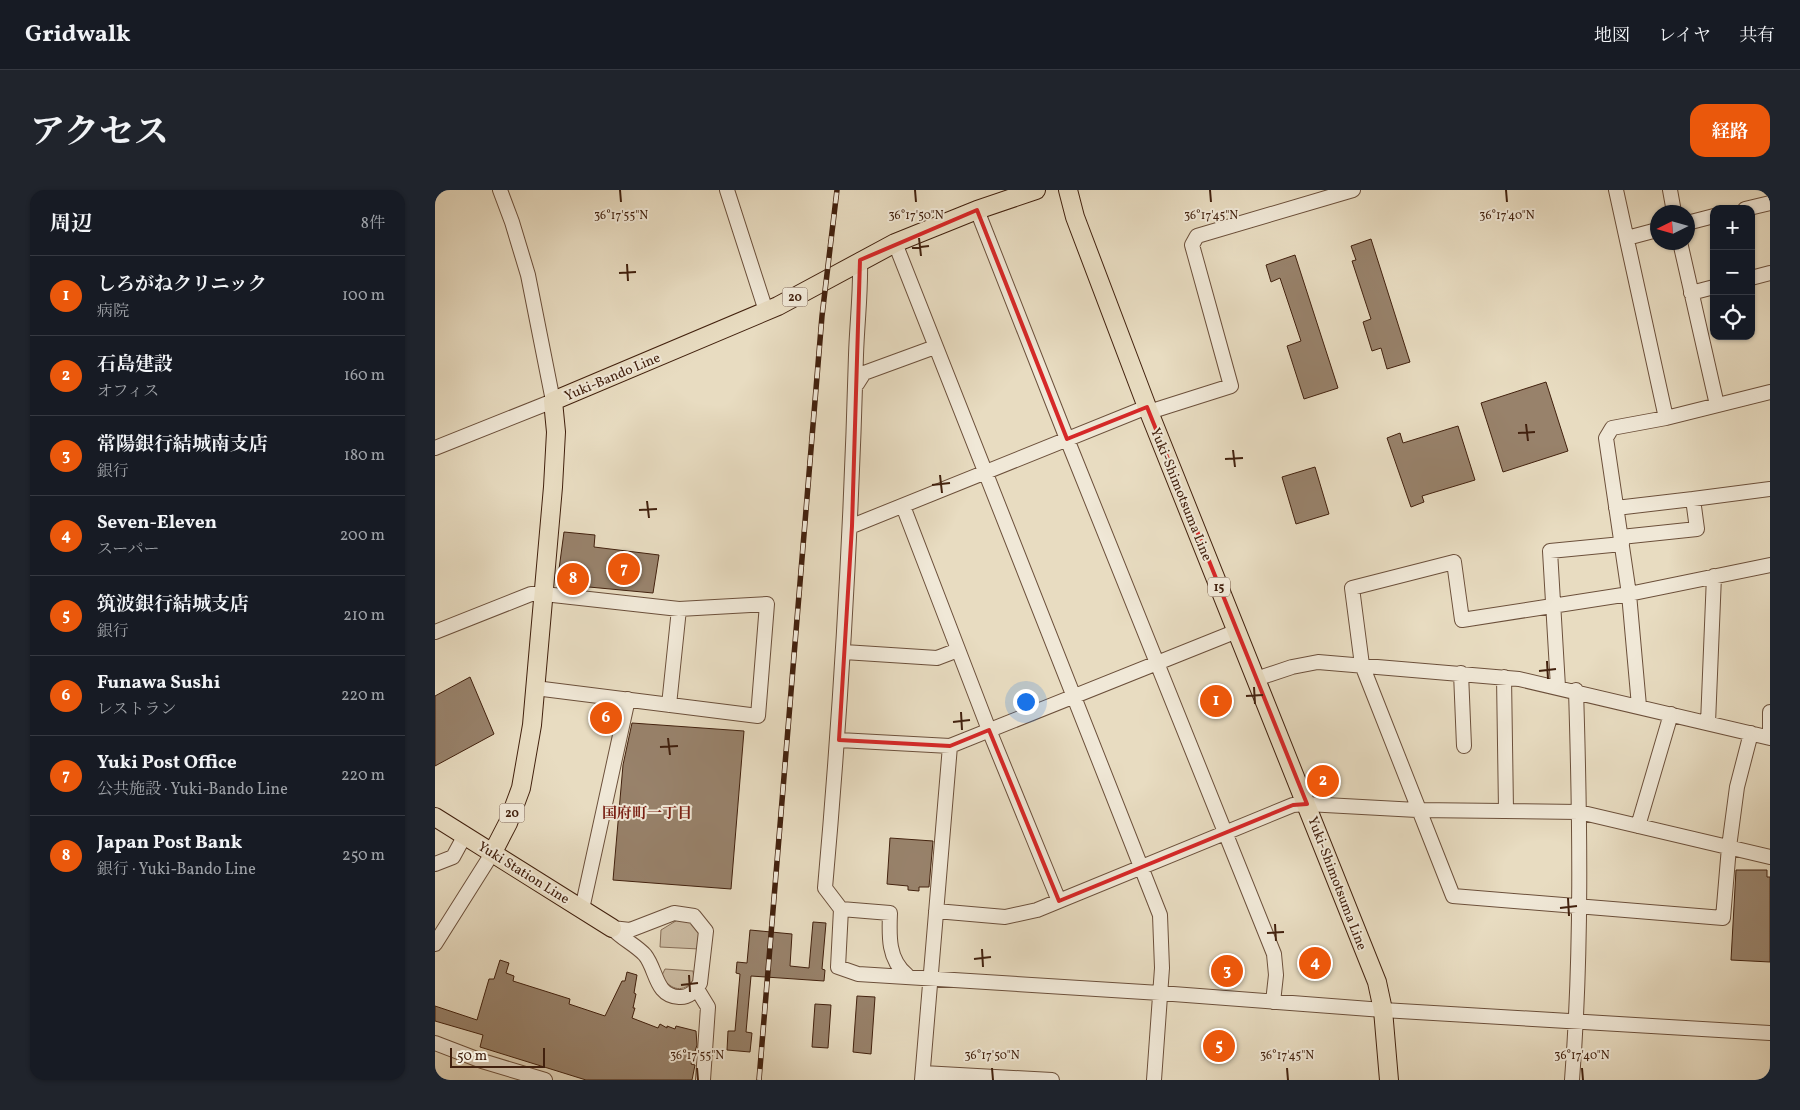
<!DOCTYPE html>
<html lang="ja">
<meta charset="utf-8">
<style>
:root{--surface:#171b24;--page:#20242c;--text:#f1f3f6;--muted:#9ea1a6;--line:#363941;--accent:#ea580c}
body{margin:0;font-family:Vollkorn,"Noto Serif JP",serif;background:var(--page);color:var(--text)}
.controls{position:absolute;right:15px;top:15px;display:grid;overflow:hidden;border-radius:10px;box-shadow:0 1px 4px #0004}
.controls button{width:45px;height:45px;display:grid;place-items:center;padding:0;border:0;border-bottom:1px solid var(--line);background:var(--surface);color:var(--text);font:25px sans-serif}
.compass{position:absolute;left:1215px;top:15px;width:45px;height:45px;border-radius:50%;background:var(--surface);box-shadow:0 1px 4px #0004;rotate:265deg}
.scale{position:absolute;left:15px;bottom:12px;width:95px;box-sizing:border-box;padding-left:5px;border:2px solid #42210e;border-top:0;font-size:14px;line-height:18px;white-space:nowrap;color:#42210e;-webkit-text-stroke:4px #f0e8d7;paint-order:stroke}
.you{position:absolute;left:590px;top:511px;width:18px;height:18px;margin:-12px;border:4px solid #fff;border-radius:50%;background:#1a73e8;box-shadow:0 0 0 8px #1a73e833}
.badge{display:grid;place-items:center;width:32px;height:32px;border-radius:50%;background:var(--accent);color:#fff;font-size:16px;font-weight:700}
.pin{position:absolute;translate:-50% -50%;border:2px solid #fff;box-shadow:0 1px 5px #0006}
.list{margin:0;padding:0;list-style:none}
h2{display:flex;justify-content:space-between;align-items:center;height:65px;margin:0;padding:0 20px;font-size:21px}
h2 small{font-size:16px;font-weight:400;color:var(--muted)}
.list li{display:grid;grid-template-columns:32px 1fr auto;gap:15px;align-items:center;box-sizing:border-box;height:80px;padding:0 20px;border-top:1px solid var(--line)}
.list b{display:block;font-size:19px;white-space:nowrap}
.list p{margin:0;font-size:16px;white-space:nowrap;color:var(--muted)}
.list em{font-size:16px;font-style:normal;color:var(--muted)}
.icon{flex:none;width:28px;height:28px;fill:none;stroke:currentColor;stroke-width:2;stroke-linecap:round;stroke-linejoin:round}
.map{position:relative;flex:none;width:1335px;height:890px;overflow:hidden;border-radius:15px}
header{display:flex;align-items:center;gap:30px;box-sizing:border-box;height:70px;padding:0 25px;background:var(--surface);border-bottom:1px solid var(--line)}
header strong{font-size:24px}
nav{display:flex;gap:28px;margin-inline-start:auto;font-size:18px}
.intro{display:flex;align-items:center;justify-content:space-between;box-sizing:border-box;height:120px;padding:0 30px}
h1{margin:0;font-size:35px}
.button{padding:12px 22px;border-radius:15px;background:var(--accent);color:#fff;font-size:18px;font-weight:700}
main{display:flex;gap:30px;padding:0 30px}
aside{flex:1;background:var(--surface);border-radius:15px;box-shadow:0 1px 4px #0004}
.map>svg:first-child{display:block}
</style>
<header>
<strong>Gridwalk</strong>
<nav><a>地図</a><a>レイヤ</a><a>共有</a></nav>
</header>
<div class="intro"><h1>アクセス</h1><a class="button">経路</a></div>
<main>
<aside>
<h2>周辺<small>8件</small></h2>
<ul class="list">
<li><span class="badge">1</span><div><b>しろがねクリニック</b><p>病院</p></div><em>100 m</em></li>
<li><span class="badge">2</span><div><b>石島建設</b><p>オフィス</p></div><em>160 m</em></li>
<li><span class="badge">3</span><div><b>常陽銀行結城南支店</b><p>銀行</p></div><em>180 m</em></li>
<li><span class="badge">4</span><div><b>Seven-Eleven</b><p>スーパー</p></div><em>200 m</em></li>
<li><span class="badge">5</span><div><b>筑波銀行結城支店</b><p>銀行</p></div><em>210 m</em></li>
<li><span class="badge">6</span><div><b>Funawa Sushi</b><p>レストラン</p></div><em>220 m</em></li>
<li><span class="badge">7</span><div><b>Yuki Post Office</b><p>公共施設 · Yuki-Bando Line</p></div><em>220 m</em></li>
<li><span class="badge">8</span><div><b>Japan Post Bank</b><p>銀行 · Yuki-Bando Line</p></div><em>250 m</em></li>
</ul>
</aside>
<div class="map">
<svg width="1335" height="890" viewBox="0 0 1335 890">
<rect width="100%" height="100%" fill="#e8dcc1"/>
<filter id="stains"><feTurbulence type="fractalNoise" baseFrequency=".004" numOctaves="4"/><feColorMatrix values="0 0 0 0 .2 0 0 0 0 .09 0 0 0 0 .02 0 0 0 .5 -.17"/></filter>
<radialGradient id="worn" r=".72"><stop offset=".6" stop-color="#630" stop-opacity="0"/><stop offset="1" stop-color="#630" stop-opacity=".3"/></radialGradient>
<path fill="#ccbca3" stroke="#876e58" d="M244,729L256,733L265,743L264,759L225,757L226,740Z
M230,779L258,781L259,789C248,804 237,800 226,787Z"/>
<path fill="#98826b" stroke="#42210e" d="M936,49L975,172L952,179L946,158L937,161L928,132L936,129L917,71L921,70L916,56Z
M860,65L903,198L869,209L852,156L866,151L845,88L836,92L831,75Z
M1111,192L1133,261L1068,282L1046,213Z
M1023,236L1040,290L987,306L989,312L976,317L952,248L965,243L968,253Z
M880,277L894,324L861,334L847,287Z
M129,342L160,345L159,357L224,365L218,403L122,394Z
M35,487L59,544L0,576V506Z
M197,533L309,541L296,699L178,690L188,575Z
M455,648L498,651L494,697H484V701L473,700V696L452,694Z
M1301,680H1332V687H1335V772L1296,770Z
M378,732L391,733L387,779L390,780L389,791L316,786L311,842L317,843L315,862L292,860L293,841H300L305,784L301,783L302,772L312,773L315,740L357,744L355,776L374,778Z
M65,770L74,773L71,783L79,786L78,791L135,809L134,814L170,826L187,791H190L192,782L202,785L199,803L201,804L198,818H200L197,828L223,838L225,834L232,838V836L240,839L241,836L261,841L262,855L256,874L260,875L257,890H151L45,857L48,845L0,831V816L42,830L54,789H59Z
M422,806L440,807L436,864L418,862Z
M380,814L396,815L393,858L377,857Z"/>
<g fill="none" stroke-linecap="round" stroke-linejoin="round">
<defs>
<path id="minor" d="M292,0L331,121
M1181,0L1231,228
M1235,0L1239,22
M1310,19L1335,13
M542,20L632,249L839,764L841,785L838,812
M1252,33L1279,26
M1192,48L1222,40
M1245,52L1282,215
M460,53L725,725L727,778L719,890
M1316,88L1335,83
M1256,103L1279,97
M422,194L429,183L500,157
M1335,202L1231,228L1177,238L1171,248L1194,404L1335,375
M714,222L796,196L757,55L762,46L918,0
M0,258L118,211L93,85L77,32L65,0
M468,316L554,540L624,711
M1181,318L1258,309
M417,336L712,217
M1186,347L1262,339L1258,309L1335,299
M0,442L96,404H109L244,419L332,414L323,526L100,498
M409,462L502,468L523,460
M1026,483L1029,556
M1069,487L1071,620
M821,489L857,477L883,472L1084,489L1335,548
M1123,497L1115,361L1187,354
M234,515L244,419
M1204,516L1194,404L1027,430L1019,372L917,398L927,475L1018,706L1288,728L1294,657L1302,597L1316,543
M1273,533L1279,386
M1335,548V522
M404,550L515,556
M1203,636L1236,524
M0,674L18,667L30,645
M147,719L193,509
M406,719L390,698C406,519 416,344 421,165C422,133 426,102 425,70
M501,721L570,727L602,720L858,615L872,614L982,620L1144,622L1335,667
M239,723L259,726L271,741L265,793C261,801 253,808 244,807C220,806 222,780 210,765C201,755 187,749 177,738L195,740Z
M0,754L58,662
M472,785C453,770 454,746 455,723L406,719L403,777L423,784L725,803L948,820L1335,843
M262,799L273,817L268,890
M0,853L47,871L110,890
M488,883L617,890
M487,890L515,556L802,441
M1137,890C1147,761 1145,630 1141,500"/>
<path id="major" d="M633,0L640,27L712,217L942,792L948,820L954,890
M0,627L177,738
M58,662L73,633L86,598L97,535L118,297L121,242L118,211L343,116L460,53L542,20L601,0"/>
</defs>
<use href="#minor" stroke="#6c503b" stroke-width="16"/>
<use href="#major" stroke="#42210e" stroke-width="20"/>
<use href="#minor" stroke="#f0e8d7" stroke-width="14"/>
<use href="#major" stroke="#e8dcc1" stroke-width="18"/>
<defs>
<path id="rail" d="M324,890L387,126L402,0"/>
</defs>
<use href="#rail" stroke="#42210e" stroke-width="5.5"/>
<use href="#rail" stroke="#f0e8d7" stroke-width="4" stroke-dasharray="11" stroke-linecap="butt"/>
</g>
<path fill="none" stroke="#d62828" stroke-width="4" stroke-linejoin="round" d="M542,20L632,249L712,217L872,614L858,615L624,711L554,540L515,556L404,550L417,336L425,70Z"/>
<path fill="none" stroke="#42210e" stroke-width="2" d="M185,0L186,12M480,0L481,12M775,0L776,12M1071,0L1072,12M484,48L486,66M477,58L494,56M192,74L193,91M184,83L201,82M1091,234L1093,251M1083,243L1100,242M798,260L800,277M790,269L808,268M505,285L507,303M497,295L515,293M212,311L214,328M204,320L222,319M1112,471L1113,489M1104,481L1121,479M819,497L820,514M811,506L828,505M526,522L527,540M518,532L535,530M233,548L235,565M225,557L243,556M1133,708L1134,726M1125,718L1142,716M840,734L841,751M832,743L849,742M547,759L548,777M539,769L556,767M254,785L255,802M246,795L263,793M262,878L263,890M557,878L558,890M852,878L853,890M1147,878L1148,890"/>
<g text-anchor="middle" stroke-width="4" stroke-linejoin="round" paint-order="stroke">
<g fill="#f0e8d7" stroke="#765d4a" stroke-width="1">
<rect x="347.5" y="97.5" width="25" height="19" rx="4"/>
<rect x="773" y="387.5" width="22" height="19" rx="4"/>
<rect x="64.5" y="613.5" width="25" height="19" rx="4"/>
</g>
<g font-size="12" font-weight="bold" fill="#42210e">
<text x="360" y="111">20</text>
<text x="784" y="401">15</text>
<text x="77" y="627">20</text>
</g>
<g font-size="14" fill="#42210e" stroke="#f0e8d7">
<text transform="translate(177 186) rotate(-23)" y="5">Yuki-Bando Line</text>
<text transform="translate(747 304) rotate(68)" y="5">Yuki-Shimotsuma Line</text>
<text transform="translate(89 682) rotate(32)" y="5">Yuki Station Line</text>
<text transform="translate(903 693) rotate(69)" y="5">Yuki-Shimotsuma Line</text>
</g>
<g font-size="15" font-weight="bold" fill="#7a1f14" stroke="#f0e8d7">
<text x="212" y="628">国府町一丁目</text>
</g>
</g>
<g font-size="12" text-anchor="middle" fill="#42210e" stroke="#f0e8d7" stroke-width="4" stroke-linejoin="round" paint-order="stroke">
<text x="186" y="29">36°17'55"N</text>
<text x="481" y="29">36°17'50"N</text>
<text x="776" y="29">36°17'45"N</text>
<text x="1072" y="29">36°17'40"N</text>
<text x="262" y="869">36°17'55"N</text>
<text x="557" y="869">36°17'50"N</text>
<text x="852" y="869">36°17'45"N</text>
<text x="1147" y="869">36°17'40"N</text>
</g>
<rect width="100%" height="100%" filter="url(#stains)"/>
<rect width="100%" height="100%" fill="url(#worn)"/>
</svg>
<div class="controls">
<button>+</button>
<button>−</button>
<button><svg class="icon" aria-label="locate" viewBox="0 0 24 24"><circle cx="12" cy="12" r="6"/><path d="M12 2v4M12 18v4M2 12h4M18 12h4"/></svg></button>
</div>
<svg class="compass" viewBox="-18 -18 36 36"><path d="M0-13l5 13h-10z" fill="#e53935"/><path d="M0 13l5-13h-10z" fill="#9ea1a6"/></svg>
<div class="scale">50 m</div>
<div class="you"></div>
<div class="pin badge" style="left:781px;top:511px">1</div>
<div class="pin badge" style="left:888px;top:591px">2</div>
<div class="pin badge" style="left:792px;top:781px">3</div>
<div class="pin badge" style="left:880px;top:773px">4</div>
<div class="pin badge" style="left:784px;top:856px">5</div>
<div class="pin badge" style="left:171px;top:528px">6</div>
<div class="pin badge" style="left:189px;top:379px">7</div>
<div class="pin badge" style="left:138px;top:389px">8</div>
</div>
</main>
